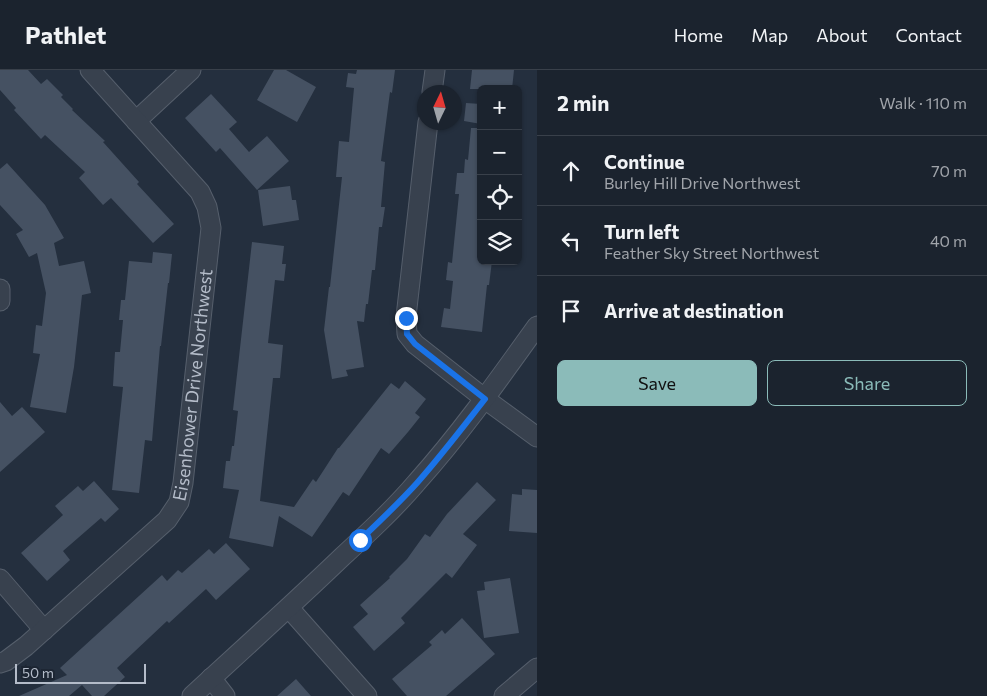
<!DOCTYPE html>
<meta charset="utf-8">
<style>
:root{--surface:#1b232e;--page:#282f3a;--text:#f1f3f6;--muted:#a0a4aa;--line:#39404a;--accent:#8bbbb9}
body{margin:0;font-family:Commissioner,sans-serif;background:var(--page);color:var(--text)}
.controls{position:absolute;right:15px;top:15px;display:grid;overflow:hidden;border-radius:8px;box-shadow:0 1px 4px #0004}
.controls button{width:45px;height:45px;display:grid;place-items:center;padding:0;border:0;border-bottom:1px solid var(--line);background:var(--surface);color:var(--text);font:25px sans-serif}
.compass{position:absolute;left:417px;top:15px;width:45px;height:45px;border-radius:50%;background:var(--surface);box-shadow:0 1px 4px #0004;rotate:5deg}
.scale{position:absolute;left:15px;bottom:12px;width:131px;box-sizing:border-box;padding-left:5px;border:2px solid #b4bcc9;border-top:0;font-size:14px;line-height:18px;white-space:nowrap;color:#b4bcc9;-webkit-text-stroke:4px #1d2633;paint-order:stroke}
.stop{position:absolute;width:15px;height:15px;margin:-11px;border:4px solid #1a73e8;border-radius:50%;background:#fff}
.stop.end{background:#1a73e8;border-color:#fff;box-shadow:0 1px 5px #0008}
.list{margin:0;padding:0;list-style:none}
h2{display:flex;justify-content:space-between;align-items:center;height:65px;margin:0;padding:0 20px;font-size:21px}
h2 small{font-size:16px;font-weight:400;color:var(--muted)}
.list li{display:grid;grid-template-columns:32px 1fr auto;gap:15px;align-items:center;box-sizing:border-box;height:70px;padding:0 20px;border-top:1px solid var(--line)}
.list b{display:block;font-size:19px;white-space:nowrap}
.list p{margin:0;font-size:16px;white-space:nowrap;color:var(--muted)}
.list em{font-size:16px;font-style:normal;color:var(--muted)}
.actions{display:flex;gap:10px;padding:15px 20px}
.actions a{flex:1;padding:11px 0;border:1px solid var(--accent);border-radius:8px;text-align:center;font-size:18px;color:var(--accent)}
.actions .main{background:var(--accent);color:#111}
.icon{flex:none;width:28px;height:28px;fill:none;stroke:currentColor;stroke-width:2;stroke-linecap:round;stroke-linejoin:round}
.map{position:relative;flex:none;width:537px;height:626px;overflow:hidden}
header{display:flex;align-items:center;gap:30px;box-sizing:border-box;height:70px;padding:0 25px;background:var(--surface);border-bottom:1px solid var(--line)}
header strong{font-size:24px}
nav{display:flex;gap:28px;margin-inline-start:auto;font-size:18px}
main{display:flex}
aside{flex:1;background:var(--surface)}
.map>svg:first-child{display:block}
</style>
<header>
<strong>Pathlet</strong>
<nav><a>Home</a><a>Map</a><a>About</a><a>Contact</a></nav>
</header>
<main>
<div class="map">
<svg width="537" height="626" viewBox="0 0 537 626">
<rect width="100%" height="100%" fill="#242f3e"/>
<path fill="#455162" d="M0,0H28L41,14L47,9L63,25L61,27L73,39L72,40L105,71L103,72L139,112L137,114L174,154L153,173L111,128L103,135L79,108L85,102L45,65L41,69L14,40L16,38L0,20Z
M274,0H286L316,17L297,52L257,30Z
M357,0H395L392,23L390,22L381,91L385,92L381,137H385L382,157H379L375,200H372L368,234H366L364,252L357,251L364,297L346,300L348,306L332,309L324,260L329,217H330L342,107H336L339,71L349,72L354,18L346,17L348,3L356,4Z
M472,0H514L512,19H470Z
M211,24L237,52L229,59L249,82L267,66L289,91L257,120L220,78L216,82L185,48Z
M466,33L481,34V54L464,51Z
M471,58H481V191H492L489,215H487L482,262L441,257L444,238L450,239L453,211L446,210L448,192L452,193L459,124H455L457,103H464L465,89L468,90Z
M7,93L45,135L64,168L54,173L59,196L84,191L91,223L82,225L74,297L66,343L30,337L40,284L33,283L36,255L42,256L46,223L37,183L29,187L16,164L23,160L0,135V99Z
M290,116L292,130H296L299,150L263,156L258,120Z
M252,172L284,176L282,194H286L284,211L275,210L268,273L283,275L280,308H273L260,431L294,437L313,409L316,412L338,378H339L391,313L399,319L405,311L426,329L415,343L420,347L408,362L389,384L381,378L349,426L343,422L312,467L279,446L273,477L229,468L239,420L223,418L226,391H230L232,376H234L238,341L233,340Z
M153,182L172,184L169,213H168L161,276H160L152,371L145,370L139,423L112,420L123,317L113,316L115,282H120L123,250H119L121,230H125L129,191L152,193Z
M0,332L12,346L22,337L45,362L0,402Z
M94,411L119,439L105,452L101,448L63,481L70,490L47,511L21,483L63,445L55,436L78,416L83,421Z
M477,412L496,430L463,464L477,475L452,508L446,503L401,548L405,553L374,581L353,557L368,544L360,535L390,508L389,507L407,489L425,464L430,467L447,444Z
M522,419L537,420V463L509,461L512,424L522,425Z
M226,473L250,499L216,530L206,519L169,553L167,551L117,598L125,607L104,626H92L82,615L69,626H19L67,605L60,598L162,505L167,511L178,500L182,503L209,479L214,484Z
M510,508L519,563L484,568L477,521L485,520L484,512Z
M462,548L495,584L446,626H407L392,609L432,575L429,572L442,560L445,564Z
M296,609L311,626H277Z"/>
<g fill="none" stroke-linecap="round" stroke-linejoin="round">
<defs>
<g id="minor">
<path d="M432,22L435,0"/>
<path d="M136,51L191,0"/>
<path d="M428,52L406,247L407,264L415,274L485,329L537,367"/>
<path d="M0,219V231"/>
<path d="M0,509L44,560"/>
<path d="M289,538L367,626"/>
<path id="s1" d="M0,593L6,591L26,576L167,450L179,432L183,413L211,158L207,137L200,122L90,0"/>
<path d="M211,608L225,626"/>
<path d="M192,626C242,580 293,534 342,487C368,463 394,439 417,412C461,363 499,309 537,256"/>
<path d="M504,626L537,598"/>
</g>
</defs>
<use href="#minor" stroke="#565f6c" stroke-width="21"/>
<use href="#minor" stroke="#38414e" stroke-width="19"/>
</g>
<g fill="none" stroke-linecap="round" stroke-linejoin="round">
<path stroke="#1a73e8" stroke-width="6" d="M360,470C379,452 399,433 417,413C441,386 463,357 485,329L415,274L407,264L406,248"/>
</g>
<g text-anchor="middle" stroke-width="4" stroke-linejoin="round" paint-order="stroke">
<g font-size="18" fill="#b4bcc9" stroke="#1d2633">
<text dy="6" stroke="none"><textPath href="#s1" startOffset="360">Eisenhower Drive Northwest</textPath></text>
</g>
</g>
</svg>
<div class="controls">
<button>+</button>
<button>−</button>
<button><svg class="icon" aria-label="locate" viewBox="0 0 24 24"><circle cx="12" cy="12" r="6"/><path d="M12 2v4M12 18v4M2 12h4M18 12h4"/></svg></button>
<button><svg class="icon" aria-label="layers" viewBox="0 0 24 24"><path d="M12 4l9 5-9 5-9-5zM3 14l9 5 9-5"/></svg></button>
</div>
<svg class="compass" viewBox="-18 -18 36 36"><path d="M0-13l5 13h-10z" fill="#e53935"/><path d="M0 13l5-13h-10z" fill="#a0a4aa"/></svg>
<div class="scale">50 m</div>
<div class="stop" style="left:360px;top:470px"></div>
<div class="stop end" style="left:406px;top:248px"></div>
</div>
<aside>
<h2>2 min<small>Walk · 110 m</small></h2>
<ul class="list">
<li><svg class="icon" aria-label="ahead" viewBox="0 0 24 24"><path d="M12 20V5M6 11l6-6 6 6"/></svg><div><b>Continue</b><p>Burley Hill Drive Northwest</p></div><em>70 m</em></li>
<li><svg class="icon" aria-label="left" viewBox="0 0 24 24"><path d="M17 20v-9H6M10 6l-5 5 5 5"/></svg><div><b>Turn left</b><p>Feather Sky Street Northwest</p></div><em>40 m</em></li>
<li><svg class="icon" aria-label="arrive" viewBox="0 0 24 24"><path d="M6 21V4h12l-3 4 3 4H6"/></svg><div><b>Arrive at destination</b></div></li>
</ul>
<div class="actions"><a class="main">Save</a><a>Share</a></div>
</aside>
</main>
